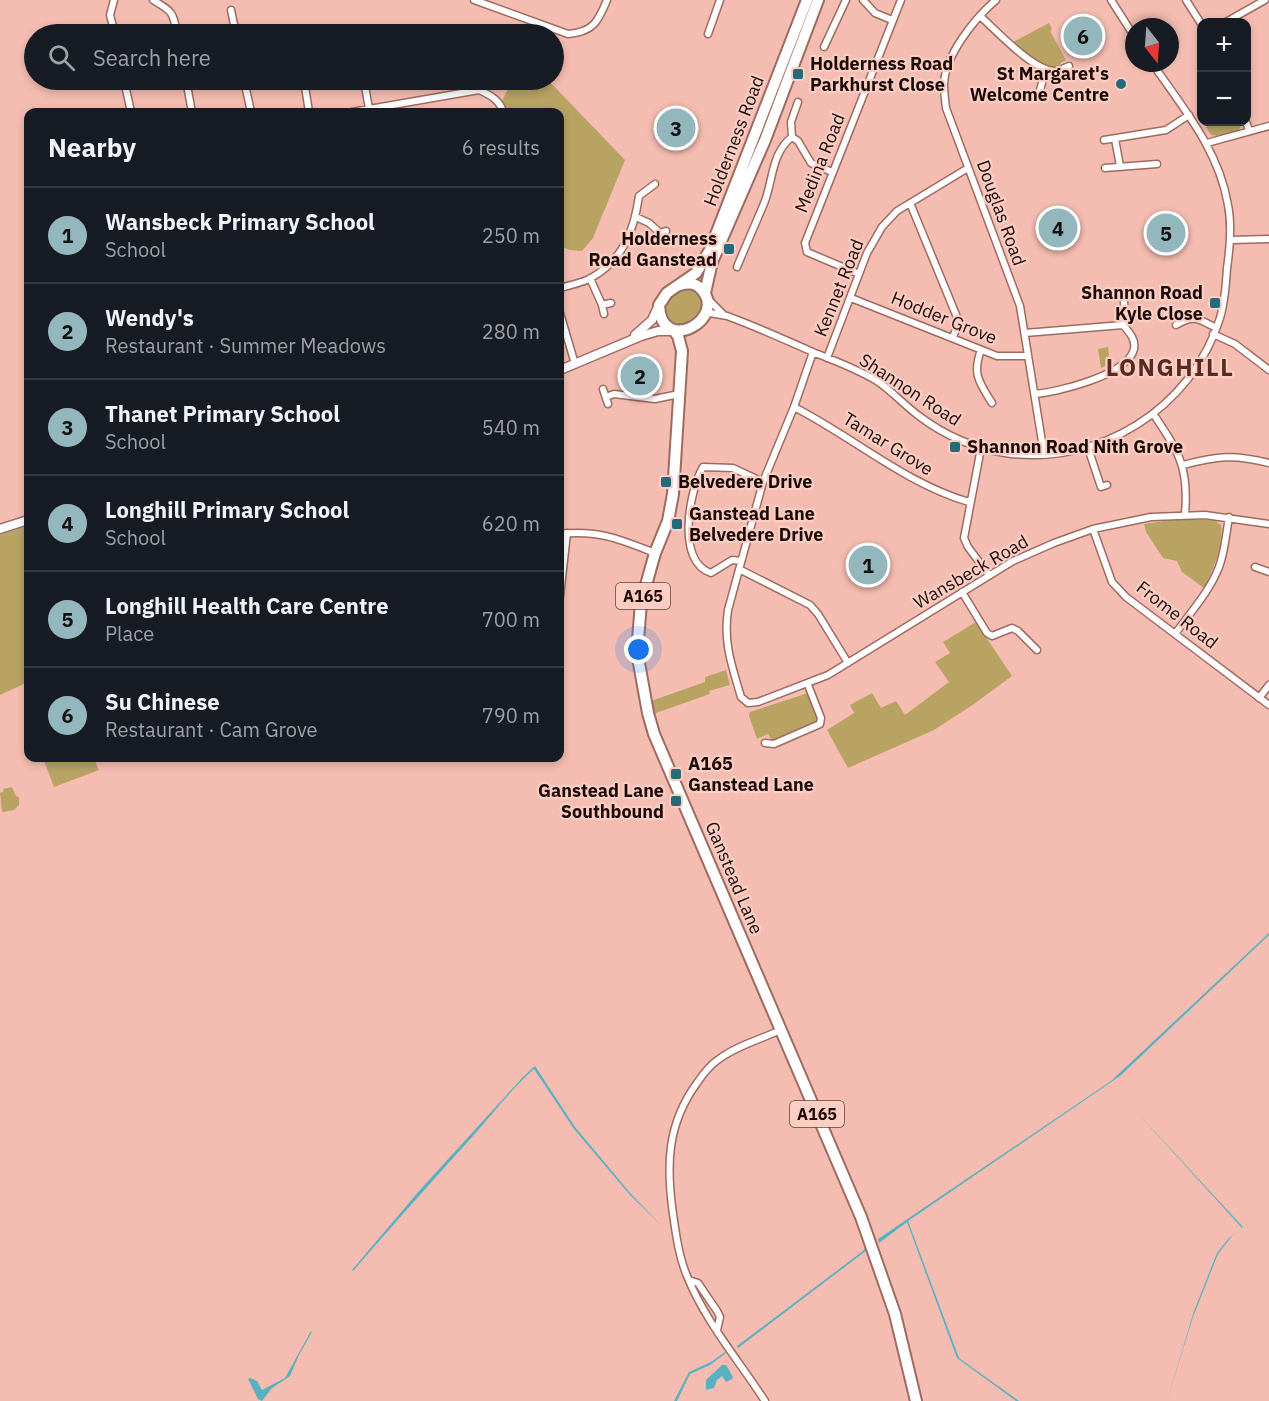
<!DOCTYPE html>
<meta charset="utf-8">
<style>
:root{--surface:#171b24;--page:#242831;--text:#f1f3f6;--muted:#9ea1a6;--line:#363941;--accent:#94b6bd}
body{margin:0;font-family:"IBM Plex Sans",sans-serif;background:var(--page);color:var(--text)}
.controls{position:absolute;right:18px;top:18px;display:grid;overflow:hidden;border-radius:12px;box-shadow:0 3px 9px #0003}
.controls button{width:54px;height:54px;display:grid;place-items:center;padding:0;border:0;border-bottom:2px solid var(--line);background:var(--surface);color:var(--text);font:30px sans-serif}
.compass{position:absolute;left:1125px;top:18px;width:54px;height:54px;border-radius:50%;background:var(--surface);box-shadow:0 3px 9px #0003;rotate:163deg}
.you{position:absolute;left:639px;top:650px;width:21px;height:21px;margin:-15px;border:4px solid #fff;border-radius:50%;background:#1a73e8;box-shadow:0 0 0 9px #1a73e833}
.badge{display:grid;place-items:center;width:39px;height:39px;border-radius:50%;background:var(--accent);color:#111;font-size:20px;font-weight:700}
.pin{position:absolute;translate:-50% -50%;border:3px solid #fff;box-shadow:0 2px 6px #0006}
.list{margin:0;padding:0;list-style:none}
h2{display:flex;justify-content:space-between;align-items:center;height:78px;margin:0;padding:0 24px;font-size:26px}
h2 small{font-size:20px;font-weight:400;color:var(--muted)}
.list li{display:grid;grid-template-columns:39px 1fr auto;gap:18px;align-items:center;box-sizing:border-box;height:96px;padding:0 24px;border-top:2px solid var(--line)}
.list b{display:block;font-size:22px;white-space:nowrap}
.list p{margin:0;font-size:20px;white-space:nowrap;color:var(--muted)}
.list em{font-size:20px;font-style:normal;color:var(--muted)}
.icon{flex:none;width:33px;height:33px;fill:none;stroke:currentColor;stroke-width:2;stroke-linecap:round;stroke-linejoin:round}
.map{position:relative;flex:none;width:1269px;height:1401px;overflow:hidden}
.search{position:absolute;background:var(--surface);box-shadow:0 3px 9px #0003;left:24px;top:24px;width:540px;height:66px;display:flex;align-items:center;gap:15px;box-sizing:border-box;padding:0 21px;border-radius:33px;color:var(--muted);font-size:22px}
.panel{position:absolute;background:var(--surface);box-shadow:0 3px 9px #0003;left:24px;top:108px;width:540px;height:654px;border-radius:12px}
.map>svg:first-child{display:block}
</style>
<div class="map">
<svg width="1269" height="1401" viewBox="0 0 1269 1401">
<rect width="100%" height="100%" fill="#f5bdb1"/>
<path fill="#b8a363" d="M1049,23L1052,29L1050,31L1066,60L1061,63L1058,68C1040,68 1026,54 1013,42Z
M512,80H548L625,160L593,238L582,251L570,250L560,246V112H508L502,101Z
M1213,122H1241L1242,125L1237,132L1218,136L1211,135L1206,127Z
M686,288C706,292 708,316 689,324C684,326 678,325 674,326L663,316L665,302L678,290Z
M1108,347L1109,356L1106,358L1108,365L1101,368L1098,349Z
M1171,520H1214L1221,525C1224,546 1213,570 1204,588L1182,572L1177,561L1163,558L1146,532L1144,524Z
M28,526V682L0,695V535Z
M976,622L1012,676L974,704L934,730L848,768L827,730L854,713L850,705L872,693L881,708L896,701L905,715L949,682L935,662L950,653L943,642Z
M726,670L730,685L709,691L710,694L653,714L651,701L705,682V677Z
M808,693L818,718L815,724L773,742L768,734L757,739L749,716L750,712Z
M43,758H94L99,770L54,787Z
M12,787L16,796L19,797V805L14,810L2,812L0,793L4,791L3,789Z"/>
<path fill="#56b1c3" d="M1269,933V935L1120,1076L908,1221L959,1358L1019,1401H1016L957,1358L907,1222L879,1243L878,1239L1111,1081Z
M535,1066L575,1127L631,1194L662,1226L630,1195L574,1129L534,1069C511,1089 493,1114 472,1137C432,1181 392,1226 353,1271L352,1270L419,1191L523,1077Z
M1131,1106L1243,1227L1232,1236L1218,1254L1193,1317L1167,1401L1194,1311L1217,1253L1229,1238L1242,1228Z
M866,1246L867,1250L738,1348L737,1346L863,1251Z
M311,1331L312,1332L299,1355L290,1376L272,1388L262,1401L258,1399L248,1379L250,1378L257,1381L262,1390L285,1378Z
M725,1352L726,1353L710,1365L690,1374L677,1401H674L689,1372L711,1362Z
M722,1365H726L733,1377L732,1379L726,1382L722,1376L717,1380L714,1388L706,1390V1380Z"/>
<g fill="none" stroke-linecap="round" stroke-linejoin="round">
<defs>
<path id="street" d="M114,0L110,15L115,34
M153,0C173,12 173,12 177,34
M474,0L568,34C593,32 598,22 607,0
M863,0L875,13L892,20
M996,0C975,18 945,55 944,84C944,92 945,100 946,108L1020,306L1044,454
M1111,0L1134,36
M1186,0L1202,25
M231,10L236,34
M980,16C996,30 1034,72 1056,71C1060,70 1065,68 1069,66
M1226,22L1265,0
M708,34L720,0
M824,47L846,0
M124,80L131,112
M186,80L192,112
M244,80L251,112
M304,80L309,112
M364,80L369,109
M479,90L483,80
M1038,97L1046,69
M798,102L791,122L792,137L798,141L811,163L832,172
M352,112L479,90C490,95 500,100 503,112
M1246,122L1249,130
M1115,139L1120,166
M1104,140L1166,130L1189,115
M1207,143L1269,126
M1105,168L1157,164
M910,203L959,322L953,337
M636,217L649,223L660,233
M661,239L660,233L666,231
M1231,240L1269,239
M737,267C746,245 756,223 765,201C773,179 772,152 792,137
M859,274L807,252L805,243L901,0
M590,278L602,305
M560,288C570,285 582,283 591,278C623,260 634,231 639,196L655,184
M707,298L723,314
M851,298L997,356H1028
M560,313L575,364
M604,314L602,305L611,303
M705,316L710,313L727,316C757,327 786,340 815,353C836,361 857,369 877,381C892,391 904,405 919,416C944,435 973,448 1005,453C1099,467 1192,408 1220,318C1225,301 1226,285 1227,268C1230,248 1232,226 1228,205C1219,150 1183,108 1152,63
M1123,325L1125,320L1124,302
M1176,325C1194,314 1199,319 1216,328
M1025,333L1123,325C1129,332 1136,339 1134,349C1128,375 1058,392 1035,394
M1213,334L1235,344L1269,370
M981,350C972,374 979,382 992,403
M813,352L794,407L763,482L728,610C723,643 732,666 741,697L748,703L758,702L828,675L1013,561L1054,543L1093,529L1151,517L1205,515L1269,524
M827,358L867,253L882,227L897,211L968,168
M603,389L608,404
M606,397L614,394L655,399L679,394
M794,407C853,437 906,484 969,502
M1154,415C1179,452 1189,468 1185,514
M981,448L964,538L968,547L989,575
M1088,448L1101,487L1107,485
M1183,465C1217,456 1234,454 1269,463
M1093,529L1112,582L1126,597L1269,705
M560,534C599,530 619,539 655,553
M741,561L732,560L711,573C676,562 689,491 703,467L733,468L763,482
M1255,567L1269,572
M739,569L810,605L818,614L848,663
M962,592L987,633L992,636L1012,628L1018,631L1037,650
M560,596L567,533
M1175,634C1190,613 1210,591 1219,567C1225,551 1226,534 1229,517
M1259,698L1269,685
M765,743L774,744L820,724L821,718L808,685
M689,1280L698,1283L717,1311L720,1317L717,1330
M765,1401C739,1361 705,1321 687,1276C679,1257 676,1235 673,1214C666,1165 667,1124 697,1083C703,1074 710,1065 719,1059C736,1046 761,1039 781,1030"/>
<path id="secondary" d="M635,335L652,320L658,307
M560,370L641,336L658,331H674
M0,529L28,520"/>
<path id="highway" d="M679,285C688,283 695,282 701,289C729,318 661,357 659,305L667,293L696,273L710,250L807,0
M705,293L712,262L765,140L818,0
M674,331L678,336L682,351L673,494L668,521L655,553L641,603L637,652L648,713L654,734L861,1217L895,1314L916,1401"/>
</defs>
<use href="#street" stroke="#9e6b61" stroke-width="9"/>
<use href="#secondary" stroke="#9e6b61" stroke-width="11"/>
<use href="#highway" stroke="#9e6b61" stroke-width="14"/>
<use href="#street" stroke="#fff" stroke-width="6"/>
<use href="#secondary" stroke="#fff" stroke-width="8"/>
<use href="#highway" stroke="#fff" stroke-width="10"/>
</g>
<g fill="#236b78" stroke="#fbcdc3" stroke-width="2">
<rect x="792" y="68" width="12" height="12" rx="3"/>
<circle cx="1121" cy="84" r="6"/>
<rect x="723" y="243" width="12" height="12" rx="3"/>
<rect x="1209" y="297" width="12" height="12" rx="3"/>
<rect x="949" y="441" width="12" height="12" rx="3"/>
<rect x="660" y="476" width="12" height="12" rx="3"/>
<rect x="671" y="518" width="12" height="12" rx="3"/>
<rect x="670" y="768" width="12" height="12" rx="3"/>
<rect x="670" y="795" width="12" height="12" rx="3"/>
</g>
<g text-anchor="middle" stroke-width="4.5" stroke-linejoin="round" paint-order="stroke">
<g fill="#fbcdc3" stroke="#5e443f" stroke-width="1.5">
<rect x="616" y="583" width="54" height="26" rx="4.5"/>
<rect x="790" y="1101" width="54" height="26" rx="4.5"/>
</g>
<g font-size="16" font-weight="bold" fill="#1b0906">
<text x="643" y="602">A165</text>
<text x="817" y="1120">A165</text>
</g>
<g font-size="18" font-weight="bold" fill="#1b0906" stroke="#fbcdc3" text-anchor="start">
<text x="810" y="70">Holderness Road<tspan x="810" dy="21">Parkhurst Close</tspan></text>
<text x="1109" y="80" text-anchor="end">St Margaret's<tspan x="1109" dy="21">Welcome Centre</tspan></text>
<text x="717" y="245" text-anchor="end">Holderness<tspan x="717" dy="21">Road Ganstead</tspan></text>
<text x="1203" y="299" text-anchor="end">Shannon Road<tspan x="1203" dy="21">Kyle Close</tspan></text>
<text x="967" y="453">Shannon Road Nith Grove</text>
<text x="678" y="488">Belvedere Drive</text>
<text x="689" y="520">Ganstead Lane<tspan x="689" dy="21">Belvedere Drive</tspan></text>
<text x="688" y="770">A165<tspan x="688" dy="21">Ganstead Lane</tspan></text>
<text x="664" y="797" text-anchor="end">Ganstead Lane<tspan x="664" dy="21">Southbound</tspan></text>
</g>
<g font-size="18" fill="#1b0906" stroke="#fbcdc3">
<text transform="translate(734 141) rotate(-69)" y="6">Holderness Road</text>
<text transform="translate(820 163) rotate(-68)" y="6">Medina Road</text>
<text transform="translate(1001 213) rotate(70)" y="6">Douglas Road</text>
<text transform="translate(839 288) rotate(-68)" y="6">Kennet Road</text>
<text transform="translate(944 318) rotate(22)" y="6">Hodder Grove</text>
<text transform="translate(910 390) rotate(33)" y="6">Shannon Road</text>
<text transform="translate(888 444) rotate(32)" y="6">Tamar Grove</text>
<text transform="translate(971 572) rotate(-30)" y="6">Wansbeck Road</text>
<text transform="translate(1177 615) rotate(38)" y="6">Frome Road</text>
<text transform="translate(734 878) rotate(67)" y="6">Ganstead Lane</text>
</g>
<g font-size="24" font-weight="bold" letter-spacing="1.5" fill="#572b22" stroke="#fbcdc3">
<text x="1170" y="376">LONGHILL</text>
</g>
</g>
</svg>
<div class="controls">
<button>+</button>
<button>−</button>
</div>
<svg class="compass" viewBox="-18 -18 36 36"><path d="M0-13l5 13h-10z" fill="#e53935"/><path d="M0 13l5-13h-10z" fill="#9ea1a6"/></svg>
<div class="you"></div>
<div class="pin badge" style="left:868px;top:565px">1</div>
<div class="pin badge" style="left:640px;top:376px">2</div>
<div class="pin badge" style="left:676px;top:128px">3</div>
<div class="pin badge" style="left:1058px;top:228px">4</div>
<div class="pin badge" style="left:1166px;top:233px">5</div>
<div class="pin badge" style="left:1083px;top:36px">6</div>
<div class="search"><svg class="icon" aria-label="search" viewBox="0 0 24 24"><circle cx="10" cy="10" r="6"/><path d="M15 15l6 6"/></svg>Search here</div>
<section class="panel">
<h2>Nearby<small>6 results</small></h2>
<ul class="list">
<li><span class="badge">1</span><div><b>Wansbeck Primary School</b><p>School</p></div><em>250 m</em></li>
<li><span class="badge">2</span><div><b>Wendy's</b><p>Restaurant · Summer Meadows</p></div><em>280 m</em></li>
<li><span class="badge">3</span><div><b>Thanet Primary School</b><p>School</p></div><em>540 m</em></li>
<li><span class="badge">4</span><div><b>Longhill Primary School</b><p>School</p></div><em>620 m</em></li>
<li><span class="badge">5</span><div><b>Longhill Health Care Centre</b><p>Place</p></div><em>700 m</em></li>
<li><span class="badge">6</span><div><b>Su Chinese</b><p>Restaurant · Cam Grove</p></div><em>790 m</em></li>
</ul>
</section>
</div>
